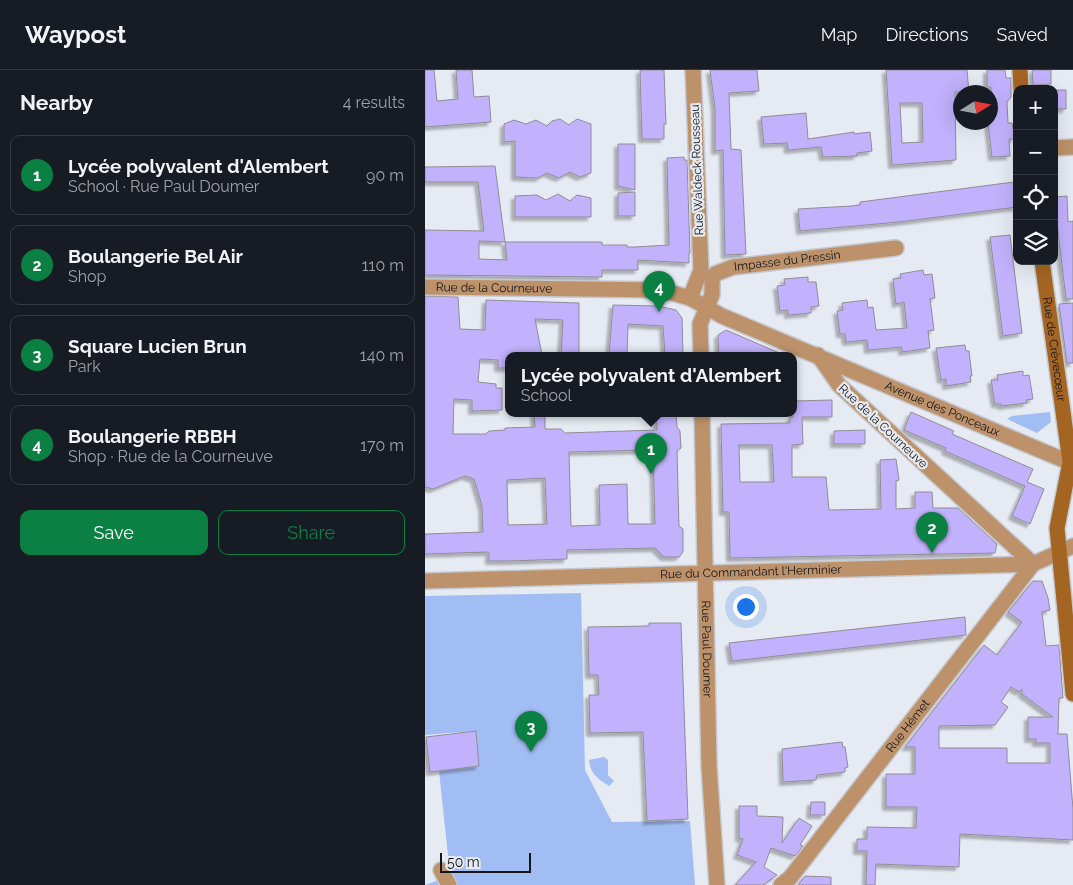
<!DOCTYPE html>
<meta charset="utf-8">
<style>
:root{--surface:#171b24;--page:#20242c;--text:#f1f3f6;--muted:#9ea1a6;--line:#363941;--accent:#0b8043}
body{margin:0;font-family:Raleway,sans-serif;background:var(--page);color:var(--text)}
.controls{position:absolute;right:15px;top:15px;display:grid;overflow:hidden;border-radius:10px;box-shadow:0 5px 20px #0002}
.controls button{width:45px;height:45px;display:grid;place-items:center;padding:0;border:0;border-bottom:1px solid var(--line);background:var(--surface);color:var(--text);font:25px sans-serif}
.compass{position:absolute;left:528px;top:15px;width:45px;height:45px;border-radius:50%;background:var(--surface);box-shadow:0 5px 20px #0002;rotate:79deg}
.scale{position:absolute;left:15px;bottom:12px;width:91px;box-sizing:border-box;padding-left:5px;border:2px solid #141518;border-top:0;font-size:14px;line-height:18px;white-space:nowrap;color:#141518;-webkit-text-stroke:4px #e6eaf2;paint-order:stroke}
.you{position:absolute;left:320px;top:536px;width:18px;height:18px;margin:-12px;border:4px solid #fff;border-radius:50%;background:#1a73e8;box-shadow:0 0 0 8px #1a73e833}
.badge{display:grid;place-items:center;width:32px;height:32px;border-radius:50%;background:var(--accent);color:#fff;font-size:16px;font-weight:700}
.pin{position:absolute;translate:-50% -41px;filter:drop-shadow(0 1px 2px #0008)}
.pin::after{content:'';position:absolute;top:26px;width:18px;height:15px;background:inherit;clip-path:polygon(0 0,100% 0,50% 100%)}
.popup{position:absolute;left:80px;top:282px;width:292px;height:65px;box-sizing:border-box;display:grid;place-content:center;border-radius:10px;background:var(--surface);filter:drop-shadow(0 1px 4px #0005);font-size:16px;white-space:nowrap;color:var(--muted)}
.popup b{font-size:19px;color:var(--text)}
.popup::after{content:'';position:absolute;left:50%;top:100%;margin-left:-10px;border:10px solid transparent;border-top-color:var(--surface)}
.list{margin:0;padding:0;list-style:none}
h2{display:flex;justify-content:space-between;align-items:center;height:65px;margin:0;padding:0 20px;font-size:21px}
h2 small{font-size:16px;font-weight:400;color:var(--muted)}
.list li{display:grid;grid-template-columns:32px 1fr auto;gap:15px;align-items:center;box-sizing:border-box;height:80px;margin:0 10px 10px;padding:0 10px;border:1px solid var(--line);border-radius:10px}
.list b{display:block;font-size:19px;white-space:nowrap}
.list p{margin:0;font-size:16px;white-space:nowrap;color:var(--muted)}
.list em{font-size:16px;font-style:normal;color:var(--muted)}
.actions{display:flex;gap:10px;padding:15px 20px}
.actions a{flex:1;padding:11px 0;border:1px solid var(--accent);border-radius:10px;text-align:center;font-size:18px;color:var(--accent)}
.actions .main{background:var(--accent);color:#fff}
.icon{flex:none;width:28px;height:28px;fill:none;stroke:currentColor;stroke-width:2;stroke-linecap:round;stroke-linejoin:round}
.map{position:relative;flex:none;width:648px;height:815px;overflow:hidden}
header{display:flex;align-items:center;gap:30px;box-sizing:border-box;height:70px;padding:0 25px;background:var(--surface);border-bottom:1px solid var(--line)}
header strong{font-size:24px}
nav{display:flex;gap:28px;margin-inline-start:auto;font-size:18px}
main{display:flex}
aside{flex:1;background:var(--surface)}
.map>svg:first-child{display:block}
</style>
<header>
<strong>Waypost</strong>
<nav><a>Map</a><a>Directions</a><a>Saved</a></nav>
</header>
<main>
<aside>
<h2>Nearby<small>4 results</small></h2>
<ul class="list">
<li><span class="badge">1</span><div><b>Lycée polyvalent d'Alembert</b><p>School · Rue Paul Doumer</p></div><em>90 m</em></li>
<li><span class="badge">2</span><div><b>Boulangerie Bel Air</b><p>Shop</p></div><em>110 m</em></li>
<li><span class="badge">3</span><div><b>Square Lucien Brun</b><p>Park</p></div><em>140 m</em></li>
<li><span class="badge">4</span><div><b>Boulangerie RBBH</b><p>Shop · Rue de la Courneuve</p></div><em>170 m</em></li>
</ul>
<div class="actions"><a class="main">Save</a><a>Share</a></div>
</aside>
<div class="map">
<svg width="648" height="815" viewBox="0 0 648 815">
<defs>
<filter id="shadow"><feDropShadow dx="-3.5" dy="3.5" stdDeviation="1" flood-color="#0004"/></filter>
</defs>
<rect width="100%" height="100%" fill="#e6eaf2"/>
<path fill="#a2bdf4" d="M625,342L626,352L612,363L582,349L587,346Z
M156,523L160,700L187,752L265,751L270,815H0L11,811L24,795L14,701L54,696L50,661L0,665V526Z
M179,687L183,690V705L189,711L184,716C172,708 166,705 164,690Z"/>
<path fill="#c2b1fc" stroke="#8f8d95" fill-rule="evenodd" filter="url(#shadow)" d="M0,0H9L12,31L33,29L31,0H47L49,27L64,26L66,52L0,57Z
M215,0H239L241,54H239V69H217Z
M285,0H332L334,21L304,23L306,79L316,80L321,184L300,185L298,80L290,81V38Z
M461,0H542L544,22H530L531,90L467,95ZM475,33H497L498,72L477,73Z
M562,0H580L581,8H586V27L582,32L583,53H587L590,69H584L585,86L567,87L563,53L566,52V17H562Z
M607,0H626V14L608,15Z
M629,20H641V39H629Z
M381,43L383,69L429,62V64L445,62L447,81L432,83V86L398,87L396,77L363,80L362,73L339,74L336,47Z
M135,49L144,55L152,49L166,54V103L155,107L145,102L134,108L122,103L113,108L90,107V71L79,72V54L89,50L101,54L111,50L122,56L127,51Z
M193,74H210V120L193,116Z
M259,87V90H262L265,183H264V193L213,190V200H177V207L0,205V160L59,161L53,112H0V97L70,96L80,172L54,171V189L82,190L80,172H177V175H202V177H210L244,175L242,88Z
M589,112L592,137L474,152L375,161L373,139L426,136L435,135V132Z
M210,122V146H193V123Z
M133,124L145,131L152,125L166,128V147H90V126L112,125L121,130Z
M642,126L643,152L648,151V229H641L629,127Z
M585,165L597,263L578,266L565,167Z
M498,200L499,205L507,204L510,228L505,229L509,260L503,261L505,278L477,282V277L443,280L442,270L421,272L420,264H415L412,241L418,240L417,233L442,230L443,238L448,237L451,260L482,258L479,232L471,234L468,209L476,208L475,204Z
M383,207V212H391L394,236L386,237V243L363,245V240L355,241L352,216L360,215L359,209Z
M0,226L33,227L35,259L60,260L61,230L154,233V285H136L138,250L110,249L117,285H84V298H73V290L55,289L53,312L71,314V318H77V340L47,341V330L29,329L28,364H61L64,361L80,360V358L110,357L109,343H120V359H136L140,363L232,360L231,343H251L252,357L255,361L256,378L252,381L254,456L258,459V482L254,487H239L230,478L142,480V489L84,491H64V482L0,484V464L58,462L57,436L49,409L40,406L8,419L0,417ZM228,380L230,454H203L202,414L174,415L175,455L146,456L144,382ZM120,408L122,454L83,455L82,410Z
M648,233V293H642L634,234Z
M188,235L233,236L251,240L257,248L258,285H240L238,256L203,254L202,285H184Z
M301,260L359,285H294L293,265Z
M540,275L541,281H544L547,306H545L546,312L521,316V309L516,310L511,278Z
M598,301V306L604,305L608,329L601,330L602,333L576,336V334H570L566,310H573L572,305Z
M407,330V347H377L378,374L367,375V407H401L404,440L456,439L455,390L471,389L474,410L471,411V439L490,438V422H507L508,438H533L572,474L570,483L305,488L304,442H298L296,354L365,353V347H368V331ZM314,375H347L349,412H315Z
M486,342L529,361L527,364L608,399L602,412L619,419L605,454L587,446L600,416L520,381L521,378L479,360Z
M440,360V374H409V361Z
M608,511H617L623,528L625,540L617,542L621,576L634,575L638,628H634L633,664H642L648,739V770L535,764L534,797L451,794L450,815H441L442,781H432V769H442V757L491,758L492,737H461V704H490V677H480L559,575L572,585L597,552L583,542ZM586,617L594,622L597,619V624L628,647H603V669H611V673H625V693H582V678H514V656L570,655L583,637L576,632Z
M540,547L541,565L307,591L304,573Z
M224,553H256L263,749L222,751L218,662L165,663L164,625H174L173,605H164L163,557L224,556Z
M51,661L54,696L5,702L1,667Z
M417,672L418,677H420L423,697L420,698V702L392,705L391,710L358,712L357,679Z
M386,732H400V745H385Z
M314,736H332V746L358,747L357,773L374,748L387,756L375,775L378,776L370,786L346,778L339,797L352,805L338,815H310L331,792L312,785L318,769L314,768Z
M380,806L406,807V815H373Z"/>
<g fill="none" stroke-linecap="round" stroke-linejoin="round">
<defs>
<g id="street">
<path d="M629,78L648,77"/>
<path id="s1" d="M0,217L237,220L265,228L297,246L648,394"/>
<path d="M265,228L276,200L268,0"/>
<path id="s2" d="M276,285L275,254L287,225V210L290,204L308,197L471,178"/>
<path id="s3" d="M277,343L284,696L292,815"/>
<path id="s4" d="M0,511L608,494L648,476"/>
<path d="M16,800L24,815"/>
<path id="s5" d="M356,815L365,808L608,494L414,315L393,285"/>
</g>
<g id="secondary">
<path d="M595,0L596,19"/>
<path id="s6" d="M617,191L645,392L632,458L648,624"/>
</g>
</defs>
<use href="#street" stroke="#c4c8cf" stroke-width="18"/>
<use href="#secondary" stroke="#c4c8cf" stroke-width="18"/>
<use href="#street" stroke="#bd926b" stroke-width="15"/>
<use href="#secondary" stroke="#a46523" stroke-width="15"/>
</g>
<g text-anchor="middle" stroke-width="4.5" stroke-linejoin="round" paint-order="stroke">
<g font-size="12" fill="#141518" stroke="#e6eaf2">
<text transform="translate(272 100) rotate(-92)" y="4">Rue Waldeck Rousseau</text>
<text dy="4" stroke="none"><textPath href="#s2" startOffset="158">Impasse du Pressin</textPath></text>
<text dy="4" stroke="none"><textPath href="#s1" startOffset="69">Rue de la Courneuve</textPath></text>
<text dy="4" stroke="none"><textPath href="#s6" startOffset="89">Rue de Crèvecœur</textPath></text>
<text dy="4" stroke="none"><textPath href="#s1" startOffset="542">Avenue des Ponceaux</textPath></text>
<text transform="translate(458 356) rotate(43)" y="4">Rue de la Courneuve</text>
<text dy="4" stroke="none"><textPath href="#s4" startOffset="326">Rue du Commandant l'Herminier</textPath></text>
<text dy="4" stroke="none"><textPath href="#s3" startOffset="236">Rue Paul Doumer</textPath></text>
<text dy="4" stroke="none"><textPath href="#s5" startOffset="204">Rue Hémet</textPath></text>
</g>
</g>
</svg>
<div class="controls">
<button>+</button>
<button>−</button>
<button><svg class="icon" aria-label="locate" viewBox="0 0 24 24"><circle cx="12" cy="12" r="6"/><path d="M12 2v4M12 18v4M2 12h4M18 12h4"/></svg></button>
<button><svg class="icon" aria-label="layers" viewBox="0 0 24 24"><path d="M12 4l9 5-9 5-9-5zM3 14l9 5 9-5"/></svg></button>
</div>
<svg class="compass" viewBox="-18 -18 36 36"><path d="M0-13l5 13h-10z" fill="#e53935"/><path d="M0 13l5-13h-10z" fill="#9ea1a6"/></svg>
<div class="scale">50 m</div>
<div class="you"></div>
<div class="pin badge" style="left:226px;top:404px">1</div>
<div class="popup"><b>Lycée polyvalent d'Alembert</b>School</div>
<div class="pin badge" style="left:507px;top:483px">2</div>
<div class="pin badge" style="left:106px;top:682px">3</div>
<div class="pin badge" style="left:234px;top:242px">4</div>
</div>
</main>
